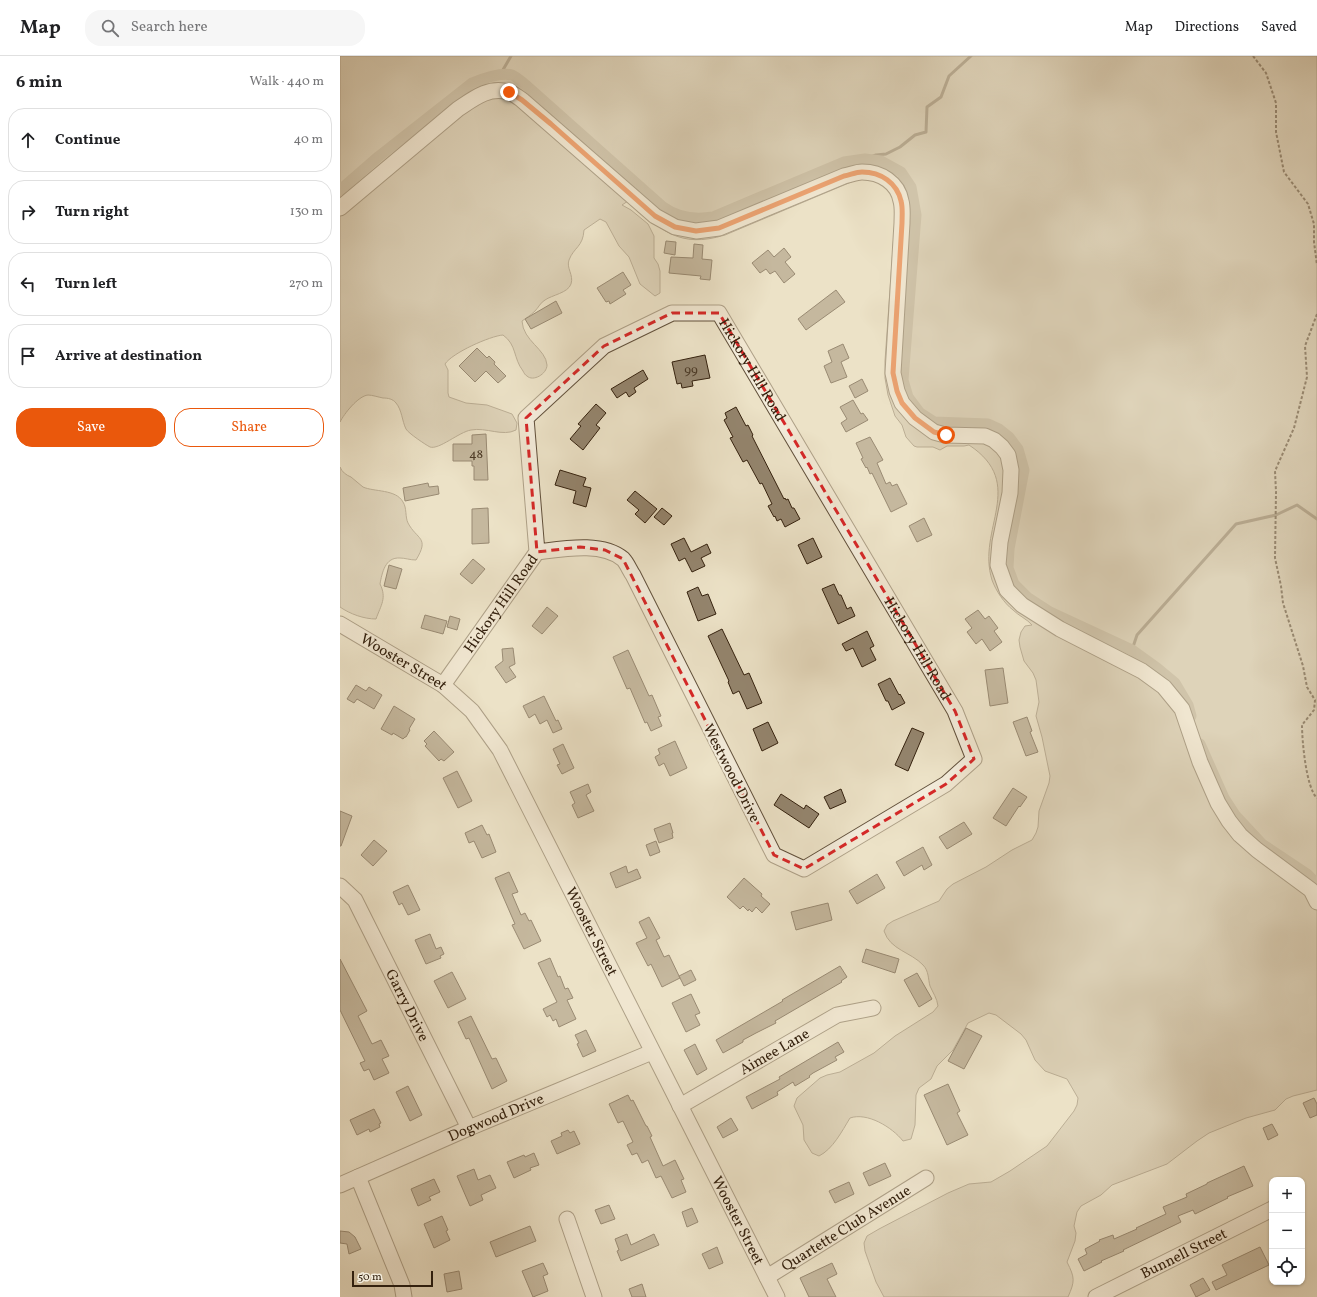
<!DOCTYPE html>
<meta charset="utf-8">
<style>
:root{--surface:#fff;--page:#f6f6f6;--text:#202124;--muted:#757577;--line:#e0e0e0;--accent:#ea580c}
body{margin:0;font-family:Vollkorn,serif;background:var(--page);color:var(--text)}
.controls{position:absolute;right:12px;bottom:12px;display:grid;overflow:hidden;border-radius:8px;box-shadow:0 1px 3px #0004}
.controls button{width:36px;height:36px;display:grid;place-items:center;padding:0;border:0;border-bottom:1px solid var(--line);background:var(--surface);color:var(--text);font:20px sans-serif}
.scale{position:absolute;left:12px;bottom:10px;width:81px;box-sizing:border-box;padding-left:4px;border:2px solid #34210e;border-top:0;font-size:11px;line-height:14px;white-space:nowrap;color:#34210e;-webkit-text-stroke:3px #f3ecdb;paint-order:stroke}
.stop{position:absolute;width:12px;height:12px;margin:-9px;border:3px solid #ea580c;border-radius:50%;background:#fff}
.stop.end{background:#ea580c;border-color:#fff;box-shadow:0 1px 4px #0008}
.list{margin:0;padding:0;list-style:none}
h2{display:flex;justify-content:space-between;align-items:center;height:52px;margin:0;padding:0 16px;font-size:17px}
h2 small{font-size:13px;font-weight:400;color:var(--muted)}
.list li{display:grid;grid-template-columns:26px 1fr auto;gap:12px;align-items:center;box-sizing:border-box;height:64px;margin:0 8px 8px;padding:0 8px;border:1px solid var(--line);border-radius:16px}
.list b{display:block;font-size:15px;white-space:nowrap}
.list em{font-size:13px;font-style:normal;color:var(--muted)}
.actions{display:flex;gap:8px;padding:12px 16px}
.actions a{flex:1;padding:9px 0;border:1px solid var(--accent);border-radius:16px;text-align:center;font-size:14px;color:var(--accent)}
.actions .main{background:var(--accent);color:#fff}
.icon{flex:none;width:22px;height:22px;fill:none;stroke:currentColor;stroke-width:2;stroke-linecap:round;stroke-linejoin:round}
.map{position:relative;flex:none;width:977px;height:1241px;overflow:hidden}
header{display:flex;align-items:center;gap:24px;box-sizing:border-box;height:56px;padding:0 20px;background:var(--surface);border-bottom:1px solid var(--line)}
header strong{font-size:19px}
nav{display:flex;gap:22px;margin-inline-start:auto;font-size:14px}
.search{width:280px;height:36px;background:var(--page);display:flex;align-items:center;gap:10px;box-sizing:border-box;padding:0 14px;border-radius:16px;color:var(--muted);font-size:15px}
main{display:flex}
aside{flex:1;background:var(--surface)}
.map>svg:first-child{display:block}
</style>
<header>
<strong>Map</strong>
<div class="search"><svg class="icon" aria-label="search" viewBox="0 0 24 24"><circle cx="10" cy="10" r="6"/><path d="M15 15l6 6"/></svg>Search here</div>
<nav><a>Map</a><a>Directions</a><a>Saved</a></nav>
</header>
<main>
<aside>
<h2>6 min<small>Walk · 440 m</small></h2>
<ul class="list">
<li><svg class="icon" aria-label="ahead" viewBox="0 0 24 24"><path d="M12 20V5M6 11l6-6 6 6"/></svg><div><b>Continue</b></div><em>40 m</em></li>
<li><svg class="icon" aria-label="right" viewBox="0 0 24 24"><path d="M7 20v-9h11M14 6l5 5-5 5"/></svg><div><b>Turn right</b></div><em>130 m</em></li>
<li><svg class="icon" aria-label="left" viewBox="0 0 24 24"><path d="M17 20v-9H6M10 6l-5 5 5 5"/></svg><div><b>Turn left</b></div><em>270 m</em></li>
<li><svg class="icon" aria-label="arrive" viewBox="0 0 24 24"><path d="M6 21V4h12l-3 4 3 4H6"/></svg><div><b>Arrive at destination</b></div></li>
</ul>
<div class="actions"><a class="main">Save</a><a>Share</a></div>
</aside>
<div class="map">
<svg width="977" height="1241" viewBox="0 0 977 1241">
<rect width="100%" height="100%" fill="#ece2c7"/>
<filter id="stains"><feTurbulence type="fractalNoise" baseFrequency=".005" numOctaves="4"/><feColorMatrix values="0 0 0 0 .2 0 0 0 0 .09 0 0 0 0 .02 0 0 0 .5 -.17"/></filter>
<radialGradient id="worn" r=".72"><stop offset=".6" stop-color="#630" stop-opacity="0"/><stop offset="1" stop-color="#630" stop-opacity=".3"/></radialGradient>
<path fill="#cdc1a8" stroke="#80715b" d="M0,0H977V1034L953,1040L946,1043L935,1054L906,1062L869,1077L857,1085L827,1108L772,1129L761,1139L741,1150L737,1156L734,1170L736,1177L735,1185L727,1206C735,1222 735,1225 728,1241H544L536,1226L525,1195L524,1187L527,1180L539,1173L608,1137L629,1128L651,1126L670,1115L707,1090L734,1055L737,1049L738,1042L727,1023L705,1015L695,1004L686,984L681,978L656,959L649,957L628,967L613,994L597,1010L591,1023L579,1032L576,1039L575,1069L571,1083L563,1085C552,1071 527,1056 510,1062C502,1075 493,1093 479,1100L472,1097L464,1084L463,1069L454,1050L457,1042L480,1022L487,1019L500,1016L534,997L555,980L593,956L598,950C597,942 593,937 590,930C588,923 589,915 583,909C571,896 550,894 544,875L547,869L553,865L599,845L607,833L613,828L646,811L672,794L692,784L696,777L698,771L699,755L709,727L710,720L702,681L696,660L699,646L696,624L693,617L684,605L680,591L679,584L681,576L685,570L692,569C687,563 679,560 673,554C664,547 656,535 652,524C636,473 688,428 629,389L624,390H607L600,394L593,391H577L574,390L566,381L562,369L555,360L548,339L545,322V305L556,149L548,131L527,122L516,124L385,179C339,193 321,174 288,145L282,149L291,154L308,168L314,180V202L318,208L320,215V237L315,240L300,228L289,201L279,190L266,166L260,163L244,174C243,191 234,191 229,204C226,212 234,219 231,228C228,237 212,239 205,244C201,246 198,252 195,255C191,259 186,262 182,265C183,285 206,293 207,309C207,318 193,326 187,320C185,319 184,317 183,315C173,302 177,289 163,279C150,280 112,297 105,308L108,314V337L109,341L126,347L147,349L172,358L177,367L176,374C163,381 146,371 131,374C119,376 99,394 90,391C86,389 68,377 66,373C62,365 62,354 56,347C53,343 48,342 43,342C38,341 32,339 28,339C18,340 4,358 0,366Z
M0,411C2,416 6,419 11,421C15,424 19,428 23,431C34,436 56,433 63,446C67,452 65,461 68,467C77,484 90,481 76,504C70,504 65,502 60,502C45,501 42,517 40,528C47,542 41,549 36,563C24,563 10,558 0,551Z"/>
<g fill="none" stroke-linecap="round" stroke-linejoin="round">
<path stroke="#7d6d57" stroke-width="3" d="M160,19L171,0
M525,103L536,99L546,98L560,91L575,79L586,76L587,51L601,41L609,20L631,0
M792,594L797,579L896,468L936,459L957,449L977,463"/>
<path stroke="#ada088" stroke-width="11" d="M0,134L38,101L132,27C142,23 161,16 172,19C177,21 183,27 187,30L323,151C338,162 355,164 373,161L504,106L525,103L541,105L561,116L571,131L576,159L563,324L568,341L580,357L594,366L648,368L659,373L669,381L678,393L684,414L669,493L668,512L674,528L687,541L710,556L792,594L817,612L835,627L848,649L851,660
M860,688L884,742L895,759L922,788L967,818L977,828"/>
</g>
<path fill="#94856e" stroke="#34210e" d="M326,185L336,186L335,199L324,197Z
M354,188L363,189L362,203L372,204L370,224L360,223L361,220L329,217L331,201L353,202Z
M444,192L451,201L445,206L455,218L444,227L435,215L430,218L426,213L420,217L412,207L428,194L434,201Z
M283,216L291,229L283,234L286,238L270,248L269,245L266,246L257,232Z
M496,234L505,246L466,274L458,263Z
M216,245L222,257L191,273L185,263Z
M503,288L509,302L501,306L507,321L491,327L484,310L492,306L488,295Z
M137,292L147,302L149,300L155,306L154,308L166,320L158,327L146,315L135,326L119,310Z
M365,299L370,322L352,325L353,330L342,332L341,327L337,328L332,306Z
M303,314L308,323L294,332L296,336L289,341L286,336L277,342L271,333Z
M522,323L528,335L515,342L509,330Z
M513,344L521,358L523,357L528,364L506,376L501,367L507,363L500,351Z
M256,348L266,357L256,369L260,372L243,394L230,383L241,370L238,368Z
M396,351L406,370L408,369L413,379L412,380L444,443L445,442L446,444L448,443L452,452H454L460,463L445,471L441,463L437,465L435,460L434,461L428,450L432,448L422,427L420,428L407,404L403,406L390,382L393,381L384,364L387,362L385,357Z
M146,378L148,424H134V410H132V405H113V388H132V379Z
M530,381L543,404L537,407L546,428L550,426L552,430L557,428L567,448L551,456L532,417L530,418L527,411L526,412L521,403L523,402L516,387Z
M220,414L246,422L243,430L251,432L246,451L233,447L236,435L215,429Z
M88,427L89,431L98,430L99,438L65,445L63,432Z
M295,435L317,453L305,467L295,458L299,454L287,444Z
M148,452L149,487L132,488V453Z
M322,452L332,460L324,469L314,461Z
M584,462L592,479L577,486L569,470Z
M344,482L351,496L367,488L371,497L361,502L365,510L352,516L345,502L339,505L331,488Z
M473,482L482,501L467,508L458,489Z
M133,503L145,513L132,528L120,518Z
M49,509L62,513L56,533L44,530Z
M494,528L499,539H501L507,553L511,551L515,560L498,568L482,533Z
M358,531L362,540L368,538L376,558L358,565L347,536Z
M207,551L218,560L202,578L192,570Z
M638,554L645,563L649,560L658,572L654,575L662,586L650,595L642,583L636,588L627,576L632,572L625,563Z
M85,559L107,565L103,578L81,572Z
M110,560L120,563L117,574L107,571Z
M382,573L404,619L409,617L422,647L407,653L399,635L393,638L388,626L389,625L368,580Z
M527,575L534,590L530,592L536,604L522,611L513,592L506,595L502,588Z
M173,592L175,608L169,611L176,621L166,627L155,611L163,605L162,593Z
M288,594L309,640L312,639L321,660L318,661L322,670L311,675L307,666L305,667L290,632L287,633L273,601Z
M663,612L668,647L650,650L645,614Z
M550,622L559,639L560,638L565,647L552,654L548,645H546L538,628Z
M16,629L26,635L29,631L42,639L34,653L17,643L14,647L7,643Z
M204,640L216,665L218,664L222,673L213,677L207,664L200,668L195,658L189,662L183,650Z
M54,650L75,663L69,673L70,674L66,681H65L63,683L53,677L52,679L41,673Z
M687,661L692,675L690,676L698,696L686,700L673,666Z
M428,666L438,687L422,695L413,673Z
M572,672L584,677L568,715L555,709Z
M94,675L114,696L104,705L101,703L99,705L85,690L87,688L84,685Z
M335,685L347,712L330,720L324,707L319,710L315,701L320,698L318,693Z
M223,688L234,712L222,718L217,709L220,708L213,693Z
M117,715L132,745L118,752L103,722Z
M248,728L251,736L246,739L254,755L238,762L232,749L235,747L230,736Z
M673,732L687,741L680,751L679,750L666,770L653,762Z
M501,733L506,746L490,753L484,741Z
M441,738L464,753L466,749L479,758L469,772L434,749Z
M0,755L12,760L1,790H0Z
M624,766L632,778L607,793L599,781Z
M330,767L333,777H332L333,782L319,787L314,773Z
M142,769L147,779L149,778L156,796L142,802L134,785L129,787L125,777Z
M34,784L47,795L33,810L21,799Z
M316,785L320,796L310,800L306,789Z
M583,791L592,809L584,814L582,809L564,820L556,806Z
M286,810L288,817L297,813L301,822L276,832L270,817Z
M169,816L178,836L172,838L181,859L185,857L189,865L191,864L201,885L184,893L172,869L175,868L155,822Z
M537,818L545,832L517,848L509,835Z
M404,822L422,838L421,840L430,848L422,857L416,851L412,856L409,853L408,855L403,850L400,853L387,841Z
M68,829L80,854L68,859L62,847L59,849L53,836Z
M488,847L492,864L456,874L451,856Z
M309,861L320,882L316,884L324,901L329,899L340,922L322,931L311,908L308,910L296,887L307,882L299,866Z
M90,878L96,893L101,891L104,898L100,900L101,902L86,908L75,884Z
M526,893L559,903L555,917L522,906Z
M210,902L218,921L220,920L225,933L228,932L233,942L227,944L236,963L219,971L216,963L213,965L210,959L207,961L203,953L217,946L198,907Z
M0,903L27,955L18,960L32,988L41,984L49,1000L42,1003L49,1017L34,1024L29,1013L24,1015L20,1007L25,1005L0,954Z
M500,910L507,921L501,925L502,926L435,965L436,967L416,977L403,984V986L383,997L376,984L443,945L442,944Z
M351,914L356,924L344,930L339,920Z
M112,916L126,943L108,952L94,925Z
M577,917L592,943L579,951L564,924Z
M351,938L360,957L355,959L360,969L346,976L332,947Z
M131,960L152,1003L156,1002L167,1025L152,1033L129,982L126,983L118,966Z
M626,972L642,980L624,1013L608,1005Z
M246,974L256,995L243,1001L237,988L239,987L235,979Z
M498,986L504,996L495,1001L497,1004L473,1017L469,1020L470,1021L455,1030L453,1026L437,1036L438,1039L412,1053L406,1041L440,1023L439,1021Z
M355,988L367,1013L357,1019L344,994Z
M608,1028L620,1055L617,1057L628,1079L607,1089L584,1039Z
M68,1030L82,1059L70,1065L56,1036Z
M288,1039L291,1045L293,1044L306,1070H307L312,1080L310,1081L323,1110L335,1104L344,1123L341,1124L346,1136L332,1142L321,1120L316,1122L308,1104L302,1107L297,1097L292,1099L287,1089L293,1086L283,1065L278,1067L269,1048Z
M974,1042L977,1048V1059L970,1062L963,1047Z
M34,1053L41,1067L39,1068L40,1071L30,1076L29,1073L17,1079L10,1064Z
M391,1062L398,1074L383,1082L377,1071Z
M932,1068L938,1079L928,1084L923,1072Z
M228,1074L230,1077L234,1075L240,1088L217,1098L211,1085L222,1080L221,1077Z
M194,1097L199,1109L190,1112L191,1114L174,1122L167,1106L184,1099L185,1101Z
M545,1107L551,1120L529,1130L523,1117Z
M904,1110L913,1130L887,1141L888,1142L855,1158L853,1154L838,1160L841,1166L783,1194L784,1195L761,1205L762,1206L744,1215L738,1203L747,1198L745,1193L760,1185L759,1184L773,1179L774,1183L797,1173L796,1172L826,1158L823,1151L847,1141L846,1138L867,1128V1127Z
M134,1113L138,1124L150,1119L156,1132L141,1139L143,1144L130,1150L117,1120Z
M94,1123L100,1136L89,1141L91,1144L78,1150L71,1133Z
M509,1126L514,1138L495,1147L489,1135Z
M269,1149L275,1163L261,1168L255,1154Z
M352,1152L358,1166L347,1171L342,1156Z
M102,1160L108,1174L106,1175L110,1184L94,1192L84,1168Z
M190,1170L196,1185L156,1201L150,1186Z
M0,1175L9,1176L15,1181L21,1193L9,1198L7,1188L0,1187Z
M287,1178L291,1189L314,1178L319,1189L281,1205L277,1195L279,1194L275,1183Z
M377,1191L383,1207L369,1213L362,1198Z
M920,1191L929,1209L876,1234L872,1226L887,1219L882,1209Z
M203,1207L208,1218L203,1220L208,1235L193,1241L182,1215Z
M492,1207L497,1218L487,1223L496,1241H469L460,1222Z
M119,1215L122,1233L107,1236L104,1218Z
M863,1222L870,1234L856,1241L850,1229Z
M302,1228L306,1241H292L289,1233Z"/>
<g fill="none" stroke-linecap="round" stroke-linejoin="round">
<defs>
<g id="minor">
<path d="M0,152L118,53C133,43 149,30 168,36C173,37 178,41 182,44L315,160L335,171L356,175L379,172L504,120C510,119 516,116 522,116C541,116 558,127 561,145C563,152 562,160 562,167L553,317L557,335L562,347L575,362L594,376L605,379L645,380L654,384L662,391L668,399L671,414L670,437L660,486L658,509L667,534L682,549L720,573L802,615L824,631L842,653L860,706L878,747L889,765L900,779L917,794L971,834L977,846"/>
<path id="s1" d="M0,568L103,629L132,655L160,694L437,1241"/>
<path id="s2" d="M103,629L197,496L186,362L264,290L332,257H379L615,655L634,703L606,728L464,813L434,799L293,519C290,515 287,507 283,503C262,485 222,493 197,496"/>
<path id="s3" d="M0,830L15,844L129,1072"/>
<path id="s4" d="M340,1050L497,959L533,952"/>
<path d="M18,1121L62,1229L64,1241"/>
<path id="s5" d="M0,1129L129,1072L312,996"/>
<path d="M227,1163L254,1241"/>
<path id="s6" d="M427,1221L586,1122"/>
<path id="s7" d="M756,1241L932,1153"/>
</g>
</defs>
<use href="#minor" stroke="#62513c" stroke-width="17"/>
<path stroke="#34210e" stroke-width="2" stroke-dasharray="3 2" stroke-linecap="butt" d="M913,0L926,17L936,47V76L944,116L968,148L974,168V186L977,209
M977,258L965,290L967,321L954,372L935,415L936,436L935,502L941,530L943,547L963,610L967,631L975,644L974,654L962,669C962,684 966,732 977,742"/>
<use href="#minor" stroke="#f3ecdb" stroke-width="15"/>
</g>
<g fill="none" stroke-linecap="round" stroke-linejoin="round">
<path stroke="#ea580c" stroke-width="5" d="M169,36L182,44L211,68L315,160L335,171L356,175L379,172L504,120C510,119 516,116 522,116C541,116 557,127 561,145C563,152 562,160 562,167L553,317L557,335L562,347L575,362L594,376L606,379"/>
</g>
<path d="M0 0H977V1241H0ZM332,257H379L615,655L634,703L606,728L464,813L434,799L283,503L265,494L240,491L197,496L186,362L264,290Z" fill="#ece2c7" fill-opacity=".55" fill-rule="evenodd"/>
<path fill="none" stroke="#d62828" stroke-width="3" stroke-dasharray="8 5" stroke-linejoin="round" d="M332,257H379L615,655L634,703L606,728L464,813L434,799L283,503L265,494L240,491L197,496L186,362L264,290Z"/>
<g text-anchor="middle" stroke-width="4" stroke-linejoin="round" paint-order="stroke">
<g font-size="13" fill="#4c3a26">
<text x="351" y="318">99</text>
<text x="136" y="402">48</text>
</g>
<g font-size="15" fill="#34210e" stroke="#f3ecdb">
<text dy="5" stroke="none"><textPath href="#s2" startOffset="592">Hickory Hill Road</textPath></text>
<text dy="5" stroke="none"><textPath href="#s2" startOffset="100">Hickory Hill Road</textPath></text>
<text dy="5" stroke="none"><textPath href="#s2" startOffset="916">Hickory Hill Road</textPath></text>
<text dy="5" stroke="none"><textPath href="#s1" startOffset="74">Wooster Street</textPath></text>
<text transform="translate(392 717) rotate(63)" y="5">Westwood Drive</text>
<text dy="5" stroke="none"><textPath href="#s1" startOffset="410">Wooster Street</textPath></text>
<text dy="5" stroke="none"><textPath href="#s3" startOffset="138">Garry Drive</textPath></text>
<text dy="5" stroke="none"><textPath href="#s4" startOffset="109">Aimee Lane</textPath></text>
<text dy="5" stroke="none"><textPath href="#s5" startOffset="170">Dogwood Drive</textPath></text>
<text dy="5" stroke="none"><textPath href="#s1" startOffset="734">Wooster Street</textPath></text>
<text dy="5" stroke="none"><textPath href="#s6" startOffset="93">Quartette Club Avenue</textPath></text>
<text dy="5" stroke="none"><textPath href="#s7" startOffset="98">Bunnell Street</textPath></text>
</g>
</g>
<rect width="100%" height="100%" filter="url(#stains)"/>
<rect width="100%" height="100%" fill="url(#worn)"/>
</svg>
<div class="controls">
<button>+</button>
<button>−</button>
<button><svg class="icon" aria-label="locate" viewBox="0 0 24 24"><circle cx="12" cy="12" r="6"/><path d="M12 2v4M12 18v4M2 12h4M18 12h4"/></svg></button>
</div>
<div class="scale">50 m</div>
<div class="stop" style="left:606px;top:379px"></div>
<div class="stop end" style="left:169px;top:36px"></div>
</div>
</main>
